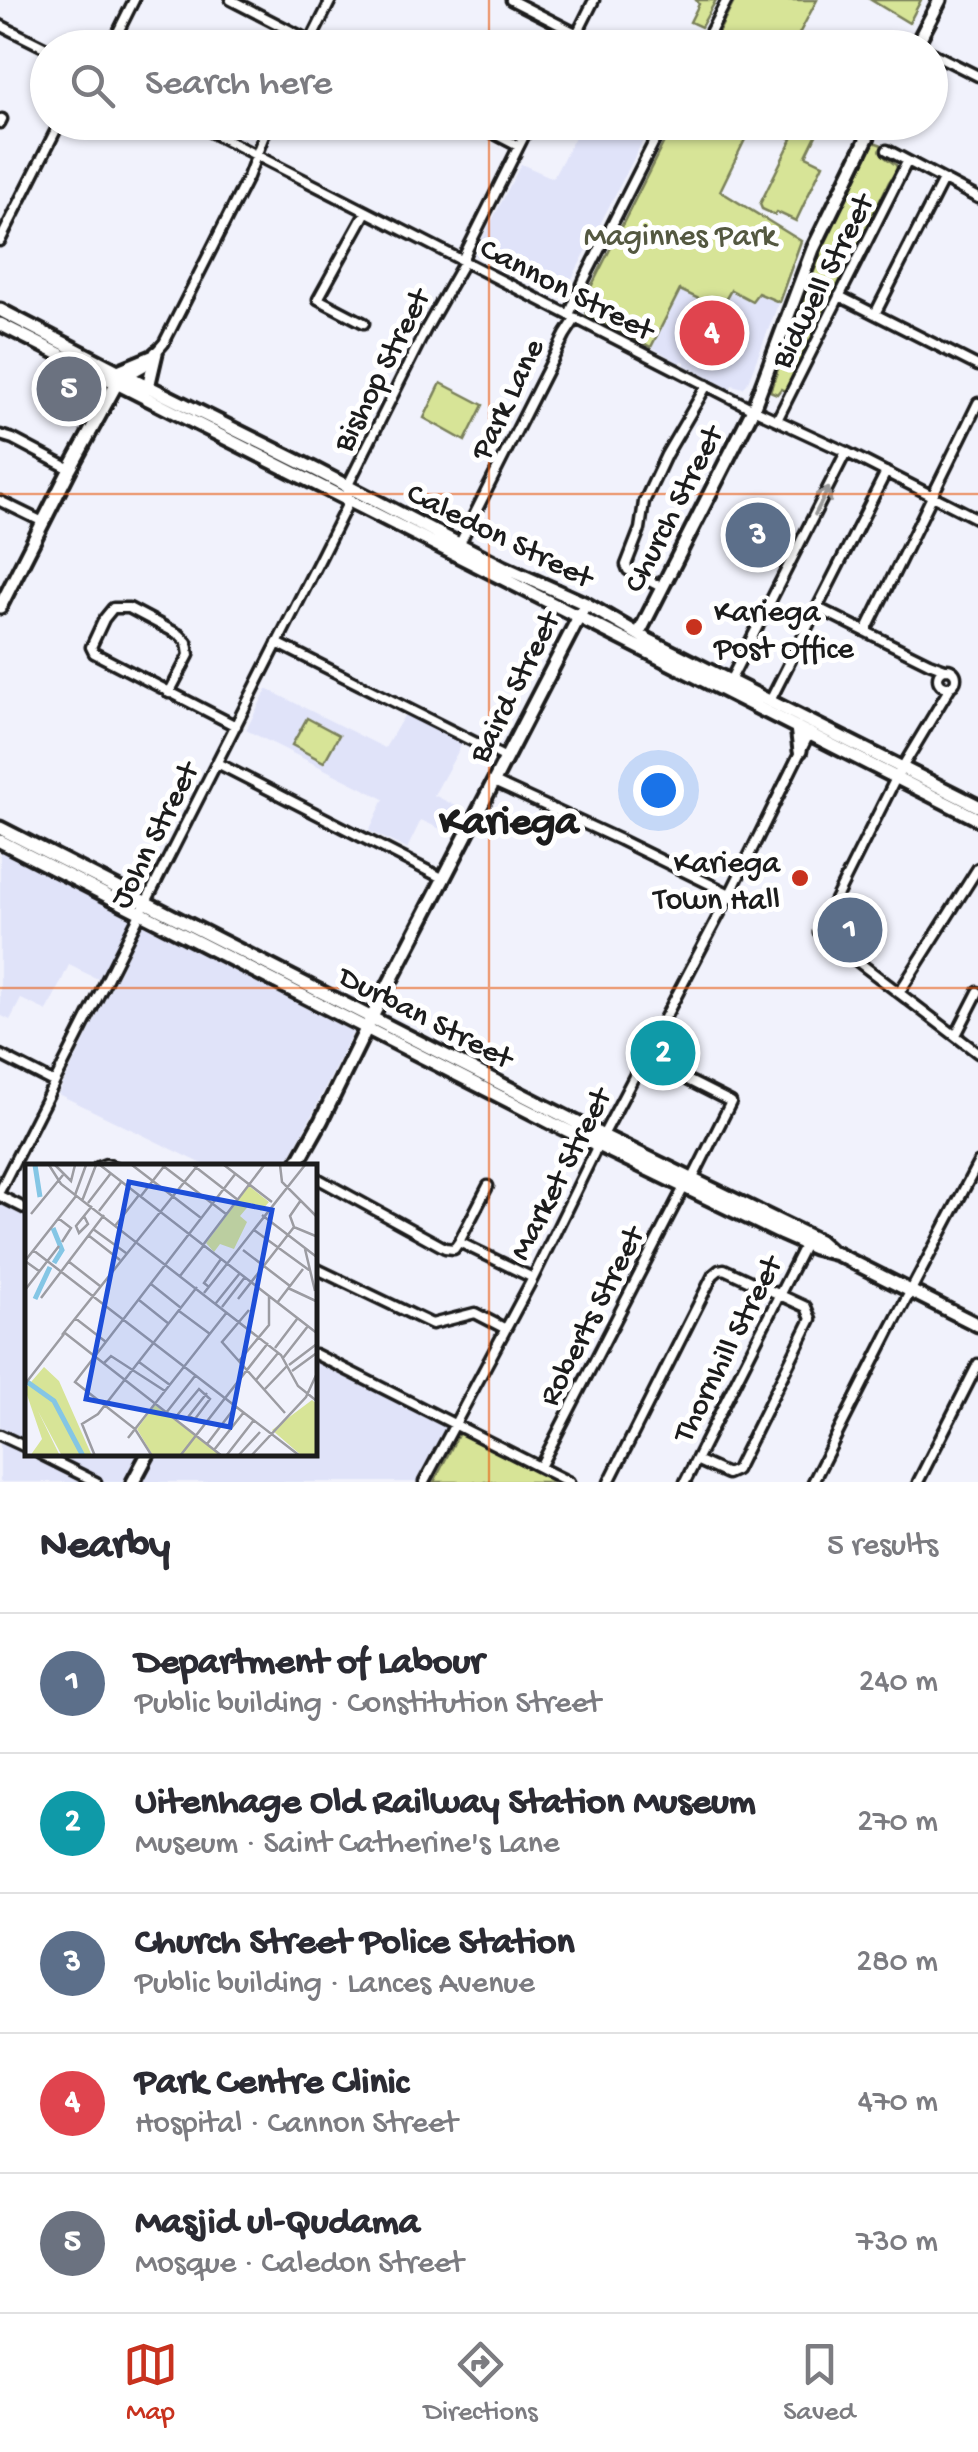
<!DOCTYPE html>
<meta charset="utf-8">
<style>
:root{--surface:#fff;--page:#f7f7f7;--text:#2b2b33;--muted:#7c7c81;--line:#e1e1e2;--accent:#c8321e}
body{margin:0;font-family:"Gochi Hand",sans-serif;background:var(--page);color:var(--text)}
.you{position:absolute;left:658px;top:790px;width:35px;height:35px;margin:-25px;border:8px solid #fff;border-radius:50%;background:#1a73e8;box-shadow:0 0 0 15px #1a73e833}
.badge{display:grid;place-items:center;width:65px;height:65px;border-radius:50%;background:var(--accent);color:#fff;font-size:32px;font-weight:700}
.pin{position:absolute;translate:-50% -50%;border:5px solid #fff;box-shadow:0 2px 10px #0006}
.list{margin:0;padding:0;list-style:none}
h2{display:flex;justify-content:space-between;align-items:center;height:130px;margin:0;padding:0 40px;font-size:42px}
h2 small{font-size:32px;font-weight:400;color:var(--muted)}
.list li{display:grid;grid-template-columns:65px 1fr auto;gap:30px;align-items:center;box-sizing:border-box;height:140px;padding:0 40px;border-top:2px solid var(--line)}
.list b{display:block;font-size:38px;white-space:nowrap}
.list p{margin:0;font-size:32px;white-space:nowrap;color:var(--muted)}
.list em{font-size:32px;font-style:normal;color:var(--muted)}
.icon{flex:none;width:55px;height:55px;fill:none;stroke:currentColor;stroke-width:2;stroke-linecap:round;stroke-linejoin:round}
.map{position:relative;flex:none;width:978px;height:1482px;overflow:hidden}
.search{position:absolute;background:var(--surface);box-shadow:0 2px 8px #0004;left:30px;right:30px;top:30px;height:110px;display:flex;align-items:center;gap:25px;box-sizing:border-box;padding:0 35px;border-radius:55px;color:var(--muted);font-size:38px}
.sheet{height:830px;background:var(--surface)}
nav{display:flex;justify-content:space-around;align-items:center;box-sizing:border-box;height:140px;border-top:2px solid var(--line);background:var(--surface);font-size:28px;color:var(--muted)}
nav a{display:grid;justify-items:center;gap:5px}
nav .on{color:var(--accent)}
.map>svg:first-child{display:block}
</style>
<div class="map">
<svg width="978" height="1482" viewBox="0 0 978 1482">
<rect width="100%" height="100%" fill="#f1f2fc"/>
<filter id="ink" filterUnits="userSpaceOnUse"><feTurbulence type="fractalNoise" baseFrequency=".01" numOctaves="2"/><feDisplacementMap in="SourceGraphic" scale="20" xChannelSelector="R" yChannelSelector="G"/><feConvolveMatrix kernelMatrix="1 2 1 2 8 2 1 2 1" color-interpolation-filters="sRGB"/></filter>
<g filter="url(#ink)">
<path fill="#e0e3f9" d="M583,122L652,123L562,298L474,255L521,164L553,178Z
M680,290L720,309L730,290L757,293L779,302L747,384L743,388L732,385L730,389L685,365V362L682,360L680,363L651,347Z
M267,689L385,748L408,709L466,737L434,795L466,811L453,835L421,820L407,849L369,831L384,799L246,730Z
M0,851L136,919L104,982L69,965L47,1011L21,999L10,1020L0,1015Z
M143,924L353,1032L311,1117L284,1167H209L58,1094Z
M0,1200L27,1213L28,1454H315V1354L455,1423L424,1482H0Z"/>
<path fill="#d7e497" stroke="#7a805a" stroke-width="2.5" d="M696,0H716L701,27L690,22L699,4Z
M735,0H817L792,47H711Z
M871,0H921L909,23Z
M674,122L753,123L720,191L801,241L779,302L758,293L752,301L731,290L720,309L680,290L651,347L587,315L584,301Z
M759,123H822L806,156L823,164L796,221L777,212L775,215L762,209L760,204L792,139Z
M874,142L890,148L885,151V157L896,165L898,170L889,182L857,247V252L790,386L785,391L781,389L777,394L770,391L824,244Z
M441,383L483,405L465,441L424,418Z
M307,718L339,735L324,762L292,745Z
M459,1433L556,1482H434Z"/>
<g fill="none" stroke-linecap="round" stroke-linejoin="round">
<defs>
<path id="street" d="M231,0L324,48
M511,0L605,48
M0,25L48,49
M110,48L134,0
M307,48L331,0
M570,48L594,0
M702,48L727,0
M930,52L978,76
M191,122L753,409L846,452L978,519
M472,122L518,146
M0,123L2,119
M887,150L978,198
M0,241L60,122
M839,296L978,366
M875,314L943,180
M569,315L584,280L664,122
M364,323L318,299L366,212
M127,376L143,367L164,343L248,177L269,122
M777,420L907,162
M0,435L13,439L70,469
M0,501L43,522
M459,545L565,335L576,318
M661,587L628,570L626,565L640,529L644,502L666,455L707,385
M818,608L929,663L945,669
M866,631L978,403
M277,643L506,758
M938 678a9 9 0 1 1 18 0a9 9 0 1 1-18 0Z
M730,681L846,452
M951,686L897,776L819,932L978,1053
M169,693L189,655L187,642L180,635L129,608H113L104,619L91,647L94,653L236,726
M770,701L886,472
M217,763L444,879
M494,782L620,840L730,894
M899,993L978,868
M956,1035L978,992
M0,1055L53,1082
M644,1058L731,1102L692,1180
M98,1167L106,1164L115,1167
M315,1177L445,1248L454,1249L459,1242L533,1278
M0,1190L323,553L349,501L347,487L426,329L464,262V256L531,122
M0,1196L28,1210
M459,1242L488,1186
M315,1268L432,1324L475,1313L506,1329
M315,1354L569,1482
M0,1435L28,1448
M40,1454L96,1482
M540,1467L684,1187
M424,1482L533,1278L598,1145L730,894L810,732
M609,1482L713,1275L719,1270L724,1269L806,1307L811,1319L736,1470L727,1474L696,1460
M685,1482L807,1240
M813,1482L889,1332L978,1163
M918,1482L978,1364"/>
<path id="secondary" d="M915,48L940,0
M0,310L127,376L316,470L503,567L586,604L648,640L978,806
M0,324L978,819
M118,371L154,356
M148,387L156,353
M0,607L70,469L118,381
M639,633L753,409L813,249L875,122
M797,727L800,751
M0,828L603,1136L819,1241L829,1250
M0,841L552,1123L782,1234L814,1248L837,1254L978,1325
M295,1167L321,1121L372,1017L582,611
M133,1482L148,1454"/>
</defs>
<use href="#street" stroke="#1c1c1c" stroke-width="15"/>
<use href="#secondary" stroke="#1c1c1c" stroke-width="19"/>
<use href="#street" stroke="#fff" stroke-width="8"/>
<use href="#secondary" stroke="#fff" stroke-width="11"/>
</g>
<defs><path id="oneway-shaft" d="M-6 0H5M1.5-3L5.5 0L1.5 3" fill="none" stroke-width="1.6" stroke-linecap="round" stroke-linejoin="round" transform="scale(2.5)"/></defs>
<use stroke="#999" href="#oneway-shaft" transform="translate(822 501) rotate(-63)"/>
</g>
<path fill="none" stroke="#e8590c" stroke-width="2.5" stroke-opacity="0.55" d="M489,0V48M489,122V1482M0,494H978M0,988H978"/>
<g fill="#c8321e" stroke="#fff" stroke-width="4">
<circle cx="694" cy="627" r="10"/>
<circle cx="800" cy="878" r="10"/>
</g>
<g text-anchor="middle" stroke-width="10" stroke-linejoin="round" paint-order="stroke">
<g font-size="32" fill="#545841" stroke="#fff">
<text x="680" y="244">Maginnes Park</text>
</g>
<g font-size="32" fill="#1c1c1c" stroke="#fff">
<text transform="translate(820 280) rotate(-63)" y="11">Bidwell Street</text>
<text transform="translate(568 287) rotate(27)" y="11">Cannon Street</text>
<text transform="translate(379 369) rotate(-63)" y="11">Bishop Street</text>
<text transform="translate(505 398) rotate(-64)" y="11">Park Lane</text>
<text transform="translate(671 508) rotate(-63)" y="11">Church Street</text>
<text transform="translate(501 533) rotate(26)" y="11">Caledon Street</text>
<text transform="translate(512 686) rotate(-63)" y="11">Baird Street</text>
<text transform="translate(152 834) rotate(-63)" y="11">John Street</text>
<text transform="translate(427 1015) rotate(27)" y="11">Durban Street</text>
<text transform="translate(558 1173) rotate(-63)" y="11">Market Street</text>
<text transform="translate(589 1315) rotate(-63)" y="11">Roberts Street</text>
<text transform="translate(725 1348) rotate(-63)" y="11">Thornhill Street</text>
</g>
<g font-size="32" fill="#1c1c1c" stroke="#fff" text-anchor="start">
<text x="714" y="620">Kariega<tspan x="714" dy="37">Post Office</tspan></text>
<text x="780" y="871" text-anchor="end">Kariega<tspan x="780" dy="37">Town Hall</tspan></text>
</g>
<g font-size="42" font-weight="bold" fill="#1c1c1c" stroke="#fff">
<text x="509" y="832">Kariega</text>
</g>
</g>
<g transform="translate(25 1164)">
<rect width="292" height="292" fill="#f1f2fc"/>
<path d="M224,22L244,38L236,47L226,39L215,52L222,58L209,85L195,80L189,88L181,79ZM19,203L34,217L67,292H37L13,247L35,292H5L17,275L0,225ZM287,236L292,240V292H277L247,266ZM130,241L196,292H128L112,265Z" fill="#d7e497"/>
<path fill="none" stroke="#84c6e5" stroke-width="5" d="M10,1L15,33M28,64L37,86L29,99M10,135L25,103M1,217L29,237L58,292"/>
<path fill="none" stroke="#9c9ca2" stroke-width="2.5" d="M24,1L36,20L256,191L273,222L293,238M30,1L46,17L50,1M75,1L293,170M107,1L176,54M137,1L201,50M168,1L213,36M199,1L247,38M255,1L257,18L293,54M50,31L61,1M116,32L140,1M57,37L71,1M63,39L86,9M74,47L97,17M6,50L38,11M237,51L293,94M59,52L63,60L54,69L51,62L67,42M33,54L46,64L37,78M90,62L114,31M269,63L265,52L276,36M68,65L101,89M229,66L284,106M63,71L95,96M112,77L173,1M178,81L239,1M280,85L290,127M8,86L275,292M218,86L265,122M43,97L75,122M14,107L0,97L51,32M155,112L179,81M126,120L156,144M184,123L179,119L196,95M263,124L293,138M0,126L34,82M179,129L280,1M16,134L79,51M213,135L269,63L293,73M114,136L144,160M191,139L215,109M252,139L278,105M197,143L220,113M224,146L197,178L260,249M154,147L185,170M50,154L81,178M40,169L197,292M37,171L112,77M250,184L272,155M258,194L283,162M214,197L244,161V132M114,198L145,221M78,200L86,192L140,227M264,201L293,179M267,207L293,188M231,216L253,189M0,220L39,170M239,226L262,202M141,249L170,212M163,253L182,229M149,255L174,225L185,235L170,255L164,252M103,274L202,148M182,280L211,242M189,286L219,248M70,292L57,260L73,250L172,123M127,292L110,265L50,218L211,9M155,292L243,179M201,292L229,256M213,292L235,268M226,292L281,233L293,207"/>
<path fill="#1d4ed8" fill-opacity="0.15" stroke="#1d4ed8" stroke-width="5" d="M104,18L247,46L205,263L61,235Z"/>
<rect width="292" height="292" fill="none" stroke="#1c1c1c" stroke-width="5"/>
</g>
</svg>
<div class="you"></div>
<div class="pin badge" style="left:850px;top:930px;background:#5c6f8a">1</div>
<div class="pin badge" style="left:663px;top:1053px;background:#0f9aa8">2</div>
<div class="pin badge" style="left:758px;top:535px;background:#5c6f8a">3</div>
<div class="pin badge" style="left:712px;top:333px;background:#e0444e">4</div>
<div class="pin badge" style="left:69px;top:389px;background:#6b7280">5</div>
<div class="search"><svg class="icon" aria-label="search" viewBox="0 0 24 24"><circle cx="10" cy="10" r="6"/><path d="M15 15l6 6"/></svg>Search here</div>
</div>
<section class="sheet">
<h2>Nearby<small>5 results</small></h2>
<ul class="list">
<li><span class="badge" style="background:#5c6f8a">1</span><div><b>Department of Labour</b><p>Public building · Constitution Street</p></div><em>240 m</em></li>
<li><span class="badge" style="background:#0f9aa8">2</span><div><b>Uitenhage Old Railway Station Museum</b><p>Museum · Saint Catherine's Lane</p></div><em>270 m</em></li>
<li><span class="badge" style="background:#5c6f8a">3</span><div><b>Church Street Police Station</b><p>Public building · Lances Avenue</p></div><em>280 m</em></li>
<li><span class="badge" style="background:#e0444e">4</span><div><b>Park Centre Clinic</b><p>Hospital · Cannon Street</p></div><em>470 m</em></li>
<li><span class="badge" style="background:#6b7280">5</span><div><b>Masjid ul-Qudama</b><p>Mosque · Caledon Street</p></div><em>730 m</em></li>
</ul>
</section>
<nav>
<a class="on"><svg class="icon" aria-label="map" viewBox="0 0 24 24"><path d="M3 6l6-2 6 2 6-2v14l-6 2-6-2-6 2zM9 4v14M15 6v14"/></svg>Map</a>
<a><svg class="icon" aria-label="directions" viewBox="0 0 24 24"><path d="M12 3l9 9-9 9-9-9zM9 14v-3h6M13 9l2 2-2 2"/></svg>Directions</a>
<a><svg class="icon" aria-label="saved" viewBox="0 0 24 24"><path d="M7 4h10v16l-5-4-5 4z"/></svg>Saved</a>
</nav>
